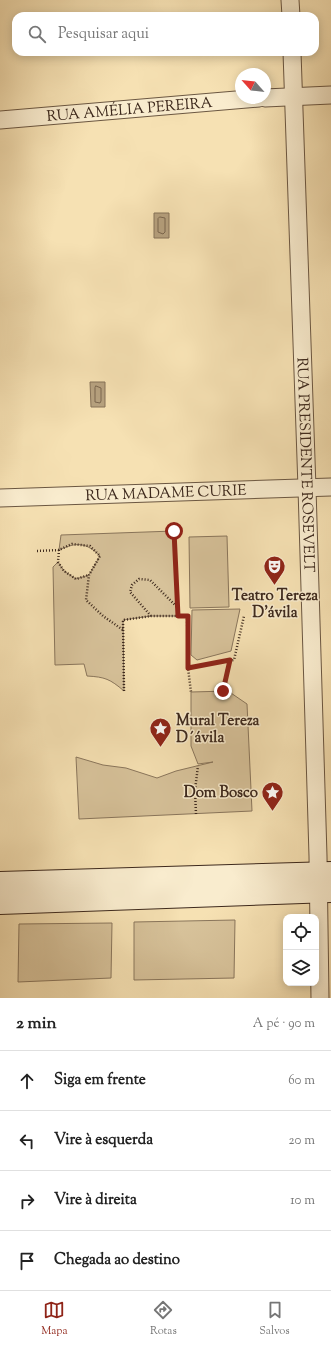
<!DOCTYPE html>
<html lang="pt">
<meta charset="utf-8">
<style>
:root{--surface:#fff;--page:#f2f2f2;--text:#222;--muted:#767676;--line:#e0e0e0;--accent:#8f2418}
body{margin:0;font-family:"Sorts Mill Goudy",serif;background:var(--page);color:var(--text)}
.controls{position:absolute;right:12px;bottom:12px;display:grid;overflow:hidden;border-radius:8px;box-shadow:0 2px 10px #0003}
.controls button{width:36px;height:36px;display:grid;place-items:center;padding:0;border:0;border-bottom:1px solid var(--line);background:var(--surface);color:var(--text);font:20px sans-serif}
.compass{position:absolute;left:235px;top:68px;width:36px;height:36px;border-radius:50%;background:var(--surface);box-shadow:0 2px 10px #0003;rotate:297deg}
.stop{position:absolute;width:12px;height:12px;margin:-9px;border:3px solid #8f2418;border-radius:50%;background:#fff}
.stop.end{background:#8f2418;border-color:#fff;box-shadow:0 1px 4px #0008}
.list{margin:0;padding:0;list-style:none}
h2{display:flex;justify-content:space-between;align-items:center;height:52px;margin:0;padding:0 16px;font-size:17px}
h2 small{font-size:13px;font-weight:400;color:var(--muted)}
.list li{display:grid;grid-template-columns:26px 1fr auto;gap:12px;align-items:center;box-sizing:border-box;height:60px;padding:0 16px;border-top:1px solid var(--line)}
.list b{display:block;font-size:15px;white-space:nowrap}
.list em{font-size:13px;font-style:normal;color:var(--muted)}
.icon{flex:none;width:22px;height:22px;fill:none;stroke:currentColor;stroke-width:2;stroke-linecap:round;stroke-linejoin:round}
.map{position:relative;flex:none;width:331px;height:998px;overflow:hidden}
.search{position:absolute;background:var(--surface);box-shadow:0 2px 10px #0003;left:12px;right:12px;top:12px;height:44px;display:flex;align-items:center;gap:10px;box-sizing:border-box;padding:0 14px;border-radius:12px;color:var(--muted);font-size:15px}
.sheet{height:292px;background:var(--surface)}
nav{display:flex;justify-content:space-around;align-items:center;box-sizing:border-box;height:56px;border-top:1px solid var(--line);background:var(--surface);font-size:11px;color:var(--muted)}
nav a{display:grid;justify-items:center;gap:2px}
nav .on{color:var(--accent)}
.map>svg:first-child{display:block}
</style>
<div class="map">
<svg width="331" height="998" viewBox="0 0 331 998">
<rect width="100%" height="100%" fill="#f6e1b3"/>
<filter id="stains"><feTurbulence type="fractalNoise" baseFrequency=".005" numOctaves="4"/><feColorMatrix values="0 0 0 0 .2 0 0 0 0 .09 0 0 0 0 .02 0 0 0 .5 -.17"/></filter>
<radialGradient id="worn" r=".72"><stop offset=".6" stop-color="#630" stop-opacity="0"/><stop offset="1" stop-color="#630" stop-opacity=".3"/></radialGradient>
<path fill="#d7c29a" stroke="#8a765c" d="M174,531L178,616H151L123,620L124,691C110,679 105,677 87,676L84,664L55,665L53,567L58,562L64,571L76,579L89,575L100,556C86,542 76,542 59,550L61,535Z
M227,536L229,607L190,608L189,537Z
M240,609L231,651L197,660L191,655L192,610Z
M228,691L247,704L252,811L79,819L76,757L103,765L126,768L157,778L176,771L213,762L198,764L191,746V692Z
M235,920L234,978L134,980V922Z
M112,923L111,978L18,982L19,924Z"/>
<path fill="#b7a280" stroke="#867258" d="M154,213H169V238H154Z
M90,382H105V407H91Z"/>
<g fill="none" stroke-linecap="round" stroke-linejoin="round">
<path stroke="#7a664e" stroke-width="1" d="M160,217L165,218V232L163,234L158,232V219Z
M96,386L101,388V401L100,403L95,402V388Z"/>
<defs>
<g id="street">
<path d="M290,0L291,16"/>
<path id="s1" d="M292,52L307,488L318,856L320,998"/>
<path d="M265,98L331,95"/>
<path id="s2" d="M0,120L259,98"/>
<path id="s3" d="M0,498L331,487"/>
</g>
<path id="secondary" d="M0,883L331,873
M0,903L331,891"/>
</defs>
<use href="#street" stroke="#6b5742" stroke-width="19"/>
<use href="#secondary" stroke="#3d291d" stroke-width="24"/>
<path stroke="#3d291d" stroke-width="2.5" stroke-dasharray="1 2" stroke-linecap="butt" d="M174,524L178,616
M59,550L58,562L64,571L76,579L89,575
M37,551L59,550L72,544L90,546L100,556L89,575L86,600L103,616L123,630
M151,616L130,592L132,585L139,579L150,580L178,608
M188,668L234,660L244,616
M124,691L123,620L151,616H187L188,668L191,692
M223,691L229,660
M196,814L195,790L198,766"/>
<use href="#street" stroke="#f9ecce" stroke-width="17"/>
<use href="#secondary" stroke="#f9ecce" stroke-width="22"/>
</g>
<g fill="none" stroke-linecap="round" stroke-linejoin="round">
<path stroke="#8f2418" stroke-width="5" d="M174,531L178,616H188V668L230,660L223,691"/>
</g>
<defs>
<symbol id="theatre-pin" viewBox="-11 -11 22 30"><path d="M0 17L-7.5 6A9.5 9.5 0 1 1 7.5 6Z" fill="#8f2418" stroke="#f9ecce"/><path d="M-5-5.5Q0-4 5-5.5V0Q5 5 0 6Q-5 5-5 0ZM-3.3-2.5H-1v1.5H-3.3ZM1-2.5H3.3v1.5H1ZM-2.8 1Q0 5.5 2.8 1Z" fill="#fff"/></symbol>
<symbol id="sight-pin" viewBox="-11 -11 22 30"><path d="M0 17L-7.5 6A9.5 9.5 0 1 1 7.5 6Z" fill="#8f2418" stroke="#f9ecce"/><path d="M0-6L1.8-2.2L6-1.7L2.9 1.2L3.7 5.4L0 3.3L-3.7 5.4L-2.9 1.2L-6-1.7L-1.8-2.2Z" fill="#fff"/></symbol>
</defs>
<g fill-rule="evenodd">
<use href="#theatre-pin" x="262" y="554" width="25" height="34"/>
<use href="#sight-pin" x="148" y="716" width="25" height="34"/>
<use href="#sight-pin" x="260" y="780" width="25" height="34"/>
</g>
<g text-anchor="middle" stroke-width="3" stroke-linejoin="round" paint-order="stroke">
<g font-size="15" fill="#3d291d" stroke="#f9ecce">
<text dy="5" stroke="none"><textPath href="#s2" startOffset="130">RUA AMÉLIA PEREIRA</textPath></text>
<text dy="5" stroke="none"><textPath href="#s1" startOffset="413">RUA PRESIDENTE ROSEVELT</textPath></text>
<text dy="5" stroke="none"><textPath href="#s3" startOffset="166">RUA MADAME CURIE</textPath></text>
</g>
<g font-size="15" font-weight="bold" fill="#3d291d" stroke="#f9ecce">
<text x="275" y="600">Teatro Tereza<tspan x="275" dy="17">D'ávila</tspan></text>
<text x="176" y="725" text-anchor="start">Mural Tereza<tspan x="176" dy="17">D´ávila</tspan></text>
<text x="258" y="797" text-anchor="end">Dom Bosco</text>
</g>
</g>
<rect width="100%" height="100%" filter="url(#stains)"/>
<rect width="100%" height="100%" fill="url(#worn)"/>
</svg>
<div class="controls">
<button><svg class="icon" aria-label="locate" viewBox="0 0 24 24"><circle cx="12" cy="12" r="6"/><path d="M12 2v4M12 18v4M2 12h4M18 12h4"/></svg></button>
<button><svg class="icon" aria-label="layers" viewBox="0 0 24 24"><path d="M12 4l9 5-9 5-9-5zM3 14l9 5 9-5"/></svg></button>
</div>
<svg class="compass" viewBox="-18 -18 36 36"><path d="M0-13l5 13h-10z" fill="#e53935"/><path d="M0 13l5-13h-10z" fill="#767676"/></svg>
<div class="stop" style="left:174px;top:531px"></div>
<div class="stop end" style="left:223px;top:691px"></div>
<div class="search"><svg class="icon" aria-label="search" viewBox="0 0 24 24"><circle cx="10" cy="10" r="6"/><path d="M15 15l6 6"/></svg>Pesquisar aqui</div>
</div>
<section class="sheet">
<h2>2 min<small>A pé · 90 m</small></h2>
<ul class="list">
<li><svg class="icon" aria-label="ahead" viewBox="0 0 24 24"><path d="M12 20V5M6 11l6-6 6 6"/></svg><div><b>Siga em frente</b></div><em>60 m</em></li>
<li><svg class="icon" aria-label="left" viewBox="0 0 24 24"><path d="M17 20v-9H6M10 6l-5 5 5 5"/></svg><div><b>Vire à esquerda</b></div><em>20 m</em></li>
<li><svg class="icon" aria-label="right" viewBox="0 0 24 24"><path d="M7 20v-9h11M14 6l5 5-5 5"/></svg><div><b>Vire à direita</b></div><em>10 m</em></li>
<li><svg class="icon" aria-label="arrive" viewBox="0 0 24 24"><path d="M6 21V4h12l-3 4 3 4H6"/></svg><div><b>Chegada ao destino</b></div></li>
</ul>
</section>
<nav>
<a class="on"><svg class="icon" aria-label="map" viewBox="0 0 24 24"><path d="M3 6l6-2 6 2 6-2v14l-6 2-6-2-6 2zM9 4v14M15 6v14"/></svg>Mapa</a>
<a><svg class="icon" aria-label="directions" viewBox="0 0 24 24"><path d="M12 3l9 9-9 9-9-9zM9 14v-3h6M13 9l2 2-2 2"/></svg>Rotas</a>
<a><svg class="icon" aria-label="saved" viewBox="0 0 24 24"><path d="M7 4h10v16l-5-4-5 4z"/></svg>Salvos</a>
</nav>
